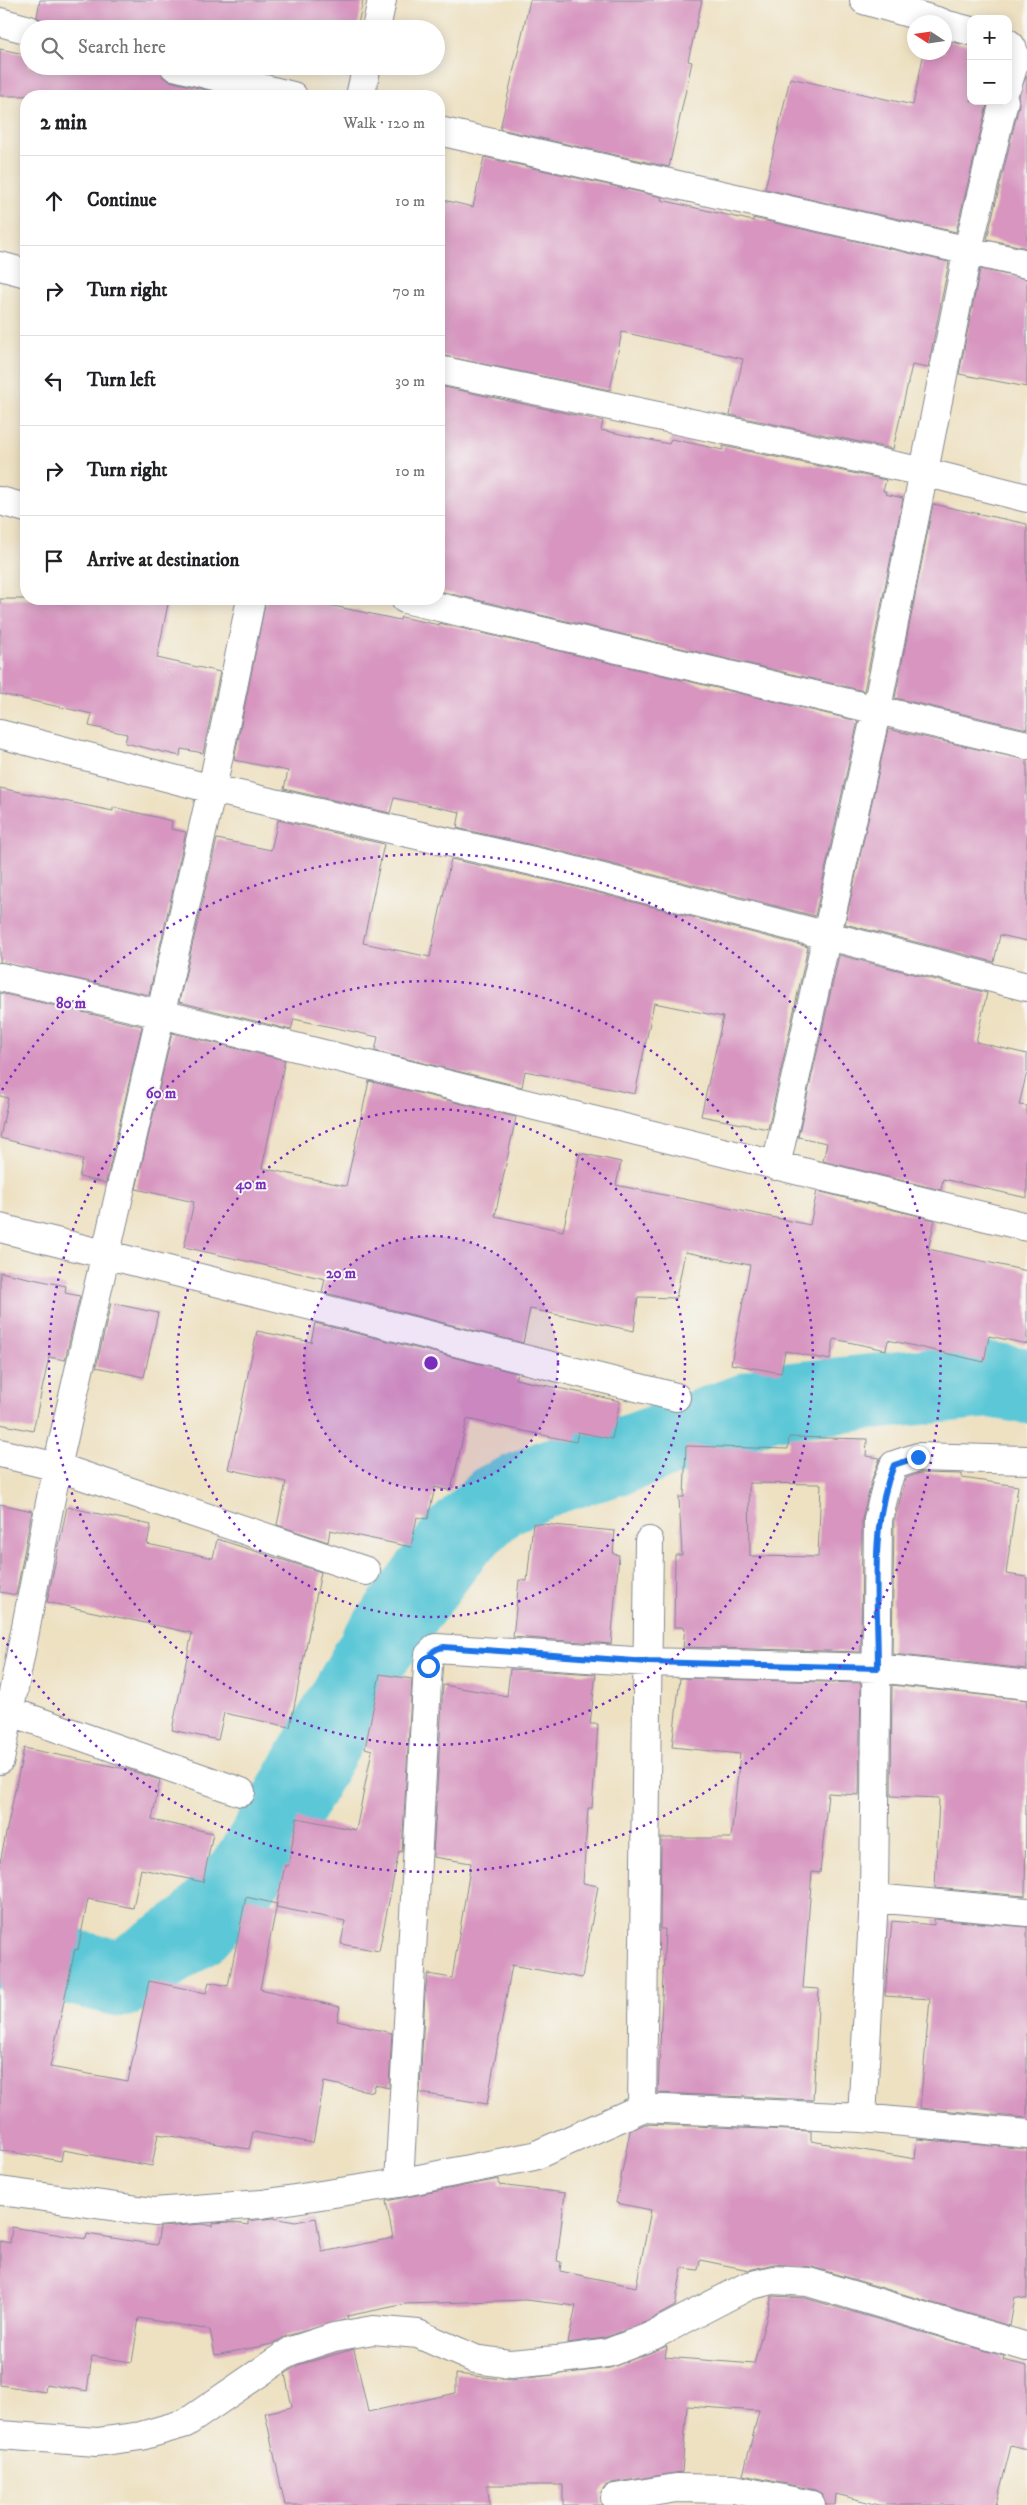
<!DOCTYPE html>
<meta charset="utf-8">
<style>
:root{--surface:#fff;--page:#f2f2f2;--text:#202124;--muted:#757577;--line:#e0e0e0}
body{margin:0;font-family:"IM FELL DW Pica",serif;background:var(--page);color:var(--text)}
.controls{position:absolute;right:15px;top:15px;display:grid;overflow:hidden;border-radius:10px;box-shadow:0 2px 12px #0003}
.controls button{width:45px;height:45px;display:grid;place-items:center;padding:0;border:0;border-bottom:1px solid var(--line);background:var(--surface);color:var(--text);font:25px sans-serif}
.compass{position:absolute;left:907px;top:15px;width:45px;height:45px;border-radius:50%;background:var(--surface);box-shadow:0 2px 12px #0003;rotate:282deg}
.stop{position:absolute;width:15px;height:15px;margin:-11px;border:4px solid #1a73e8;border-radius:50%;background:#fff}
.stop.end{background:#1a73e8;border-color:#fff;box-shadow:0 1px 5px #0008}
.list{margin:0;padding:0;list-style:none}
h2{display:flex;justify-content:space-between;align-items:center;height:65px;margin:0;padding:0 20px;font-size:21px}
h2 small{font-size:16px;font-weight:400;color:var(--muted)}
.list li{display:grid;grid-template-columns:32px 1fr auto;gap:15px;align-items:center;box-sizing:border-box;height:90px;padding:0 20px;border-top:1px solid var(--line)}
.list b{display:block;font-size:19px;white-space:nowrap}
.list em{font-size:16px;font-style:normal;color:var(--muted)}
.icon{flex:none;width:28px;height:28px;fill:none;stroke:currentColor;stroke-width:2;stroke-linecap:round;stroke-linejoin:round}
.map{position:relative;flex:none;width:1027px;height:2505px;overflow:hidden}
.search{position:absolute;background:var(--surface);box-shadow:0 2px 12px #0003;left:20px;top:20px;width:425px;height:55px;display:flex;align-items:center;gap:12px;box-sizing:border-box;padding:0 18px;border-radius:28px;color:var(--muted);font-size:19px}
.panel{position:absolute;background:var(--surface);box-shadow:0 2px 12px #0003;left:20px;top:90px;width:425px;height:515px;border-radius:20px}
.map>svg:first-child{display:block}
</style>
<div class="map">
<svg width="1027" height="2505" viewBox="0 0 1027 2505">
<rect width="100%" height="100%" fill="#f6f6f2"/>
<filter id="ink" filterUnits="userSpaceOnUse"><feTurbulence type="fractalNoise" baseFrequency=".02" numOctaves="2"/><feDisplacementMap in="SourceGraphic" scale="10" xChannelSelector="R" yChannelSelector="G"/><feConvolveMatrix kernelMatrix="1 2 1 2 8 2 1 2 1" color-interpolation-filters="sRGB"/></filter>
<filter id="wash" filterUnits="userSpaceOnUse"><feTurbulence type="fractalNoise" baseFrequency=".0096" numOctaves="4" result="noise"/><feDisplacementMap in="SourceGraphic" scale="20" xChannelSelector="R" yChannelSelector="G"/><feGaussianBlur stdDeviation="1.12" result="paint"/><feColorMatrix in="noise" values="0 0 0 0 0 0 0 0 0 0 0 0 0 0 0 0 0 1.4 0 .05"/><feComposite in="paint" operator="in"/></filter>
<g filter="url(#wash)">
<rect width="100%" height="100%" fill="#eee1c2"/>
<g fill="none" stroke-linecap="round" stroke-linejoin="round">
<path stroke="#5cc7d7" stroke-width="76" d="M0,1950L122,1979L196,1930L245,1874L281,1817L376,1648L456,1540L498,1500L550,1477L624,1455L772,1402L990,1380L1027,1386"/>
</g>
<g id="blocks">
<path fill="#d795c0" fill-rule="evenodd" d="M40,0H363L357,29H44L40,19L37,17Z
M530,0H702L688,61L692,62L669,167L500,129Z
M944,40L971,46V101H988L956,232L765,189L790,78L913,105L924,52H944Z
M0,49L29,55V66H159L163,77L170,81L226,95L0,96Z
M304,66H349L347,75Z
M1027,75V248L987,239L1019,105L1018,96Z
M484,157L662,197L661,200L753,221V218L949,262L928,368L912,365L893,449L730,415L743,359L622,332L610,390L439,355V199L473,207Z
M980,269L1027,279V387L959,374Z
M439,386L603,421L601,430L669,444L671,439L723,450V446L886,480L883,491H886L885,494L903,498L864,691L439,591Z
M933,504L1027,524V729L895,698Z
M0,599H169L157,658L220,672L203,753L181,749L180,756L125,743L127,734L89,726L92,714L0,694Z
M266,599H300L400,620L401,617L439,625V623L858,721L815,916L568,853L457,828L460,812L394,798L390,813L284,789L288,771L234,760Z
M888,729L1027,760V941L1000,935L994,962L845,924Z
M0,788L113,811V807L172,821L171,829L186,832L149,995L0,962Z
M278,820L384,844L363,943L430,957L451,859L560,883L808,947L768,1129L701,1116L723,1017L654,1003L635,1094L525,1071L522,1087L375,1051L378,1037L294,1019L291,1030L179,1002L217,839L271,850Z
M839,955L987,993L976,1042L1027,1054V1072L1019,1105L1027,1106V1198L943,1179L941,1190L823,1161L827,1143L798,1137Z
M0,993L142,1026L106,1183L79,1177L83,1159L0,1138L8,1098L0,1096Z
M172,1033L285,1060L262,1168L346,1186L369,1081L516,1117L495,1216L563,1231L580,1153L621,1162L616,1185L810,1225L817,1191L935,1220L928,1249L1027,1271V1344L989,1336L984,1362L888,1340L886,1350L834,1339L830,1360L785,1351L781,1373L731,1364L750,1265L685,1252L676,1298L638,1297L634,1331L530,1309L523,1343L322,1292L325,1279L184,1247L194,1202L136,1189Z
M0,1272L66,1286L65,1293L80,1296L65,1360L49,1357L33,1431L0,1424Z
M111,1303L158,1313L144,1377L96,1367Z
M315,1323L517,1373L515,1379L620,1401L612,1439L578,1432L576,1442L467,1419L451,1491L435,1487L428,1519L417,1517L411,1547L330,1530L328,1542L277,1525L286,1482L228,1469L257,1331L311,1342Z
M789,1437L867,1439L866,1456L880,1458L872,1479L862,1519L861,1652L683,1647L685,1627H674L675,1555H682L679,1497H684L686,1446L788,1449ZM749,1483L821,1484L818,1557L750,1556Z
M920,1473L962,1474V1478L1018,1486L1006,1574L1027,1577V1669L892,1654L894,1521L906,1478Z
M0,1504L32,1511L16,1595L0,1592Z
M67,1507L151,1525L147,1544L213,1558L217,1539L321,1572L290,1727L224,1713L218,1740L172,1730L192,1633L47,1602Z
M533,1523L615,1531L613,1554L619,1555L611,1644L513,1637L519,1580L527,1581Z
M510,1669L596,1674L590,1724H598L592,1808H588L583,1883L598,1886L582,1978L512,1965L487,2104L420,2093L425,1992L428,1974L452,1978L471,1863L433,1857L443,1685L507,1696Z
M380,1674L412,1679L402,1852L399,1851L379,1951L341,1944L345,1921L276,1907L285,1865L288,1866L297,1818L356,1830L372,1750L365,1748Z
M680,1678L861,1683L859,1795L828,1793L820,1873L812,1872L803,1988L819,1989L813,2100L658,2093L665,1929H660L661,1838H731L740,1754L672,1747Z
M892,1685L1027,1700L1025,1896L935,1888L939,1798L891,1796Z
M24,1748L126,1769L160,1780L152,1820L213,1833L203,1882L141,1869L133,1908L88,1899L78,1950L75,1949L50,2067L128,2081L149,1981L206,1993L209,1982L228,1986L246,1897L277,1904L260,1989L340,2007L337,2021L392,2033L389,2088L375,2085L373,2092L324,2082L313,2143L253,2132L249,2149L158,2134L152,2166L63,2150L61,2161L0,2150V1862Z
M934,1919L1027,1927V2118L920,2108L930,1999L885,1996L892,1921L934,1925Z
M645,2124L811,2131V2141L915,2159L917,2139L1027,2149V2299L1015,2297L1010,2326L812,2267L774,2264L749,2270L700,2260L698,2270L682,2268L675,2306L646,2322L604,2338L568,2343L576,2306L526,2300L406,2304L347,2316L348,2319L286,2336L273,2344L215,2355L210,2330L139,2318L132,2362L92,2356L87,2391L46,2384L45,2392L0,2385V2241L10,2243L12,2227L86,2239L87,2234L157,2245L160,2227L202,2224L213,2226V2223L228,2222L248,2225V2221L273,2218L295,2222L316,2218L322,2252L393,2238L386,2201L499,2179V2185L565,2193L557,2261L561,2262L560,2271L636,2287L651,2210L616,2203L630,2131Z
M772,2296L805,2298L1004,2356L1003,2360L1027,2366V2450L1011,2446L996,2505H879L836,2494L835,2505H826L822,2494L815,2490L743,2475L759,2411L687,2406L682,2472L612,2483L605,2486L601,2492L602,2505H563V2485H487L490,2505H285L265,2413L292,2407L285,2374L298,2365L354,2349L368,2412L456,2393V2374L511,2380L610,2368L667,2346L665,2357L754,2364Z"/>
</g>
</g>
<g filter="url(#ink)">
<use href="#blocks" fill-opacity="0" stroke="#848890" stroke-width="1"/>
<g fill="none" stroke-linecap="round" stroke-linejoin="round">
<defs>
<path id="minor" d="M864,0L940,22
M0,22L29,30
M944,24L971,31
M376,29L382,0
M1008,43C1021,53 1011,71 1008,84
M174,66L293,96
M360,96L367,66
M439,131L1027,264
M0,266L26,273
M439,370L924,472L1027,498
M0,501L26,508
M405,599L1027,745
M0,734L212,789L564,868L1027,987
M0,977L161,1014L1027,1227
M776,1166L877,708L968,249L1004,101
M0,1228L676,1397
M0,1453L57,1467L366,1571
M0,1708L241,1792
M0,1760L57,1467L212,789L251,599
M874,1898L1027,1912
M642,2108L649,1541
M862,2118L874,1898L878,1519L887,1483L894,1465L918,1457L1027,1460
M399,2183L428,1665L429,1655L436,1648L648,1662L878,1668L1027,1685
M0,2191L154,2212L262,2204L399,2183L534,2156L642,2108L862,2118L1027,2134
M0,2435L97,2442L141,2436L186,2423L291,2351L334,2337L373,2330L418,2334L475,2359L510,2364L556,2360L608,2353L652,2336L748,2286L773,2280L808,2282L1027,2347
M615,2498L676,2488L734,2489L811,2505"/>
</defs>
<use href="#minor" stroke="#848890" stroke-width="30"/>
<use href="#minor" stroke="#fff" stroke-width="28"/>
</g>
</g>
<g fill="none" stroke-linecap="round" stroke-linejoin="round" filter="url(#ink)">
<path stroke="#1a73e8" stroke-width="6" d="M428,1666C429,1654 432,1649 444,1647L648,1662L878,1668C878,1602 869,1525 894,1465L918,1457"/>
</g>
<circle cx="431" cy="1363" r="127" fill="#7b2cbf" fill-opacity=".12"/>
<g fill="none" stroke="#7b2cbf" stroke-width="2.5" stroke-dasharray="2.5 5">
<circle cx="431" cy="1363" r="127"/>
<circle cx="431" cy="1363" r="254"/>
<circle cx="431" cy="1363" r="382"/>
<path d="M2 1090A509 509 0 1 1 2 1636"/>
</g>
<circle cx="431" cy="1363" r="8" fill="#7b2cbf" stroke="#f6f6f2" stroke-width="2.5"/>
<g font-size="15" text-anchor="middle" font-weight="bold" fill="#7b2cbf" stroke="#f6f6f2" stroke-width="4" stroke-linejoin="round" paint-order="stroke">
<text x="71" y="1008">80 m</text>
<text x="161" y="1098">60 m</text>
<text x="251" y="1189">40 m</text>
<text x="341" y="1278">20 m</text>
</g>
</svg>
<div class="controls">
<button>+</button>
<button>−</button>
</div>
<svg class="compass" viewBox="-18 -18 36 36"><path d="M0-13l5 13h-10z" fill="#e53935"/><path d="M0 13l5-13h-10z" fill="#757577"/></svg>
<div class="stop" style="left:428px;top:1666px"></div>
<div class="stop end" style="left:918px;top:1457px"></div>
<div class="search"><svg class="icon" aria-label="search" viewBox="0 0 24 24"><circle cx="10" cy="10" r="6"/><path d="M15 15l6 6"/></svg>Search here</div>
<section class="panel">
<h2>2 min<small>Walk · 120 m</small></h2>
<ul class="list">
<li><svg class="icon" aria-label="ahead" viewBox="0 0 24 24"><path d="M12 20V5M6 11l6-6 6 6"/></svg><div><b>Continue</b></div><em>10 m</em></li>
<li><svg class="icon" aria-label="right" viewBox="0 0 24 24"><path d="M7 20v-9h11M14 6l5 5-5 5"/></svg><div><b>Turn right</b></div><em>70 m</em></li>
<li><svg class="icon" aria-label="left" viewBox="0 0 24 24"><path d="M17 20v-9H6M10 6l-5 5 5 5"/></svg><div><b>Turn left</b></div><em>30 m</em></li>
<li><svg class="icon" aria-label="right" viewBox="0 0 24 24"><path d="M7 20v-9h11M14 6l5 5-5 5"/></svg><div><b>Turn right</b></div><em>10 m</em></li>
<li><svg class="icon" aria-label="arrive" viewBox="0 0 24 24"><path d="M6 21V4h12l-3 4 3 4H6"/></svg><div><b>Arrive at destination</b></div></li>
</ul>
</section>
</div>
